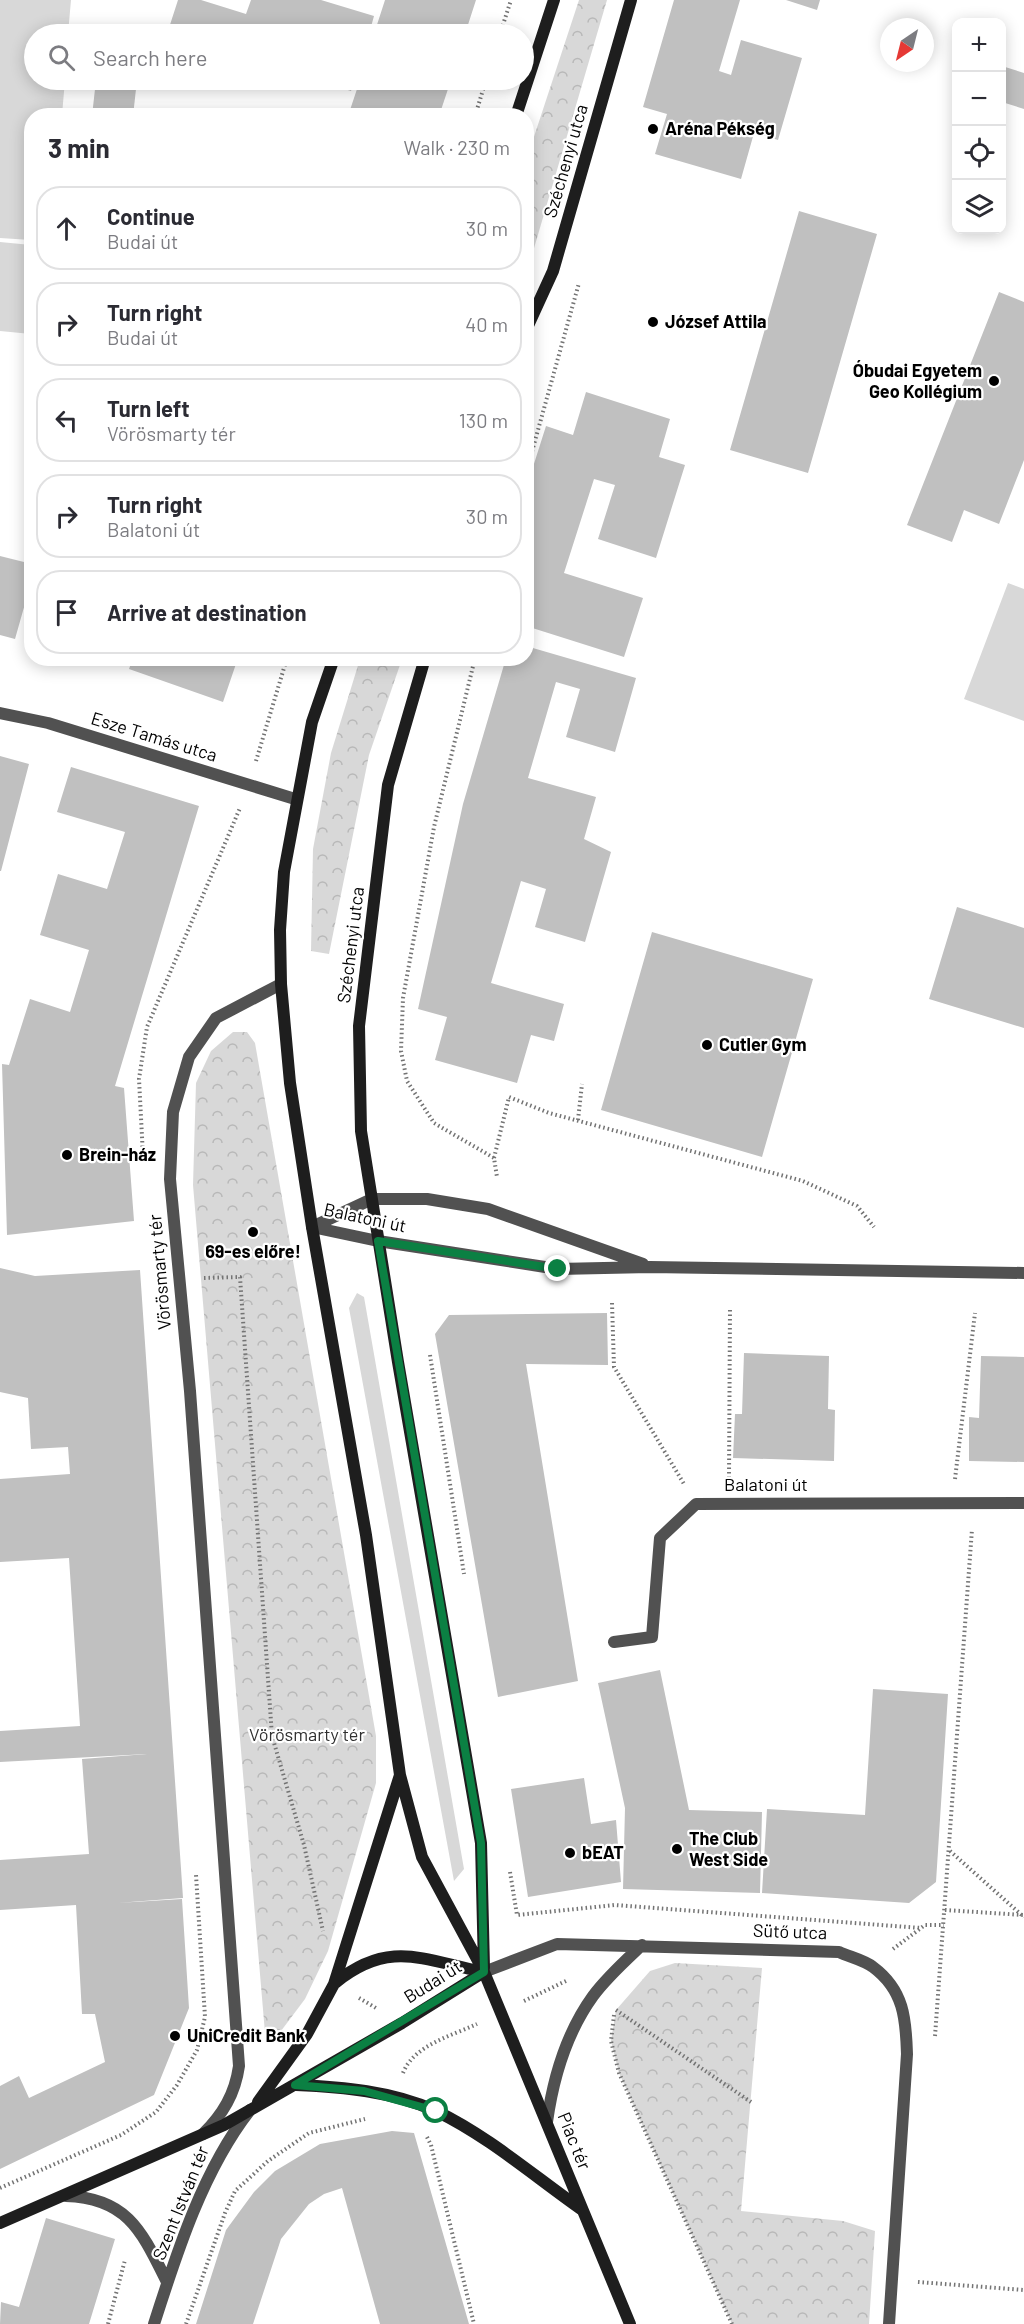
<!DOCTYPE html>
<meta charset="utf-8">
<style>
:root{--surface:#fff;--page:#f7f7f7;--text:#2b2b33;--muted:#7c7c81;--line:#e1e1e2}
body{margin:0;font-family:Barlow,sans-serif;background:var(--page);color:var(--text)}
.controls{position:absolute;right:18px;top:18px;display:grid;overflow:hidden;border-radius:12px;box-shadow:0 3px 15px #0003}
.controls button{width:54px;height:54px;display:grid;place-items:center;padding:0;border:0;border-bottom:2px solid var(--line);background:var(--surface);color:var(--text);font:30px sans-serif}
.compass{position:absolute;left:880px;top:18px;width:54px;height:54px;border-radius:50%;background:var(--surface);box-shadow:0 3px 15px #0003;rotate:215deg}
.stop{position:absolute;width:18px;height:18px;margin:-14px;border:4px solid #0b8043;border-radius:50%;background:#fff}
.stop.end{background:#0b8043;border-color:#fff;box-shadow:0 2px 6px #0008}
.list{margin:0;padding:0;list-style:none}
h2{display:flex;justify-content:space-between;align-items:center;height:78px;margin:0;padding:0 24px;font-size:26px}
h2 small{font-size:20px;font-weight:400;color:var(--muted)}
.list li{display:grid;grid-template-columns:39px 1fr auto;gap:18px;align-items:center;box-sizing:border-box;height:84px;margin:0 12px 12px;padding:0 12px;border:2px solid var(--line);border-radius:24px}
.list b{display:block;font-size:22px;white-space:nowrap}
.list p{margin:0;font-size:20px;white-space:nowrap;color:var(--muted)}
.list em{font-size:20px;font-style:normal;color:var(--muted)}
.icon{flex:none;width:33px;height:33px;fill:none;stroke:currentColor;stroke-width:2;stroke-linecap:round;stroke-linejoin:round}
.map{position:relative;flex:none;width:1024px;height:2324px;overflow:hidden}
.search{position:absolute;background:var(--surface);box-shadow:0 3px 15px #0003;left:24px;top:24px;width:510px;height:66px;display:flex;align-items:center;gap:15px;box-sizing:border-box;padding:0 21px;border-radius:33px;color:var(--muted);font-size:22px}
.panel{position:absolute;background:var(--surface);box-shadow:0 3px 15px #0003;left:24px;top:108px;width:510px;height:558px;border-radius:24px}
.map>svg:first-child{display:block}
</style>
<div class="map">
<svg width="1024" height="2324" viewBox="0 0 1024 2324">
<defs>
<pattern id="forest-crowns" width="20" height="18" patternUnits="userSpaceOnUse" patternTransform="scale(1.5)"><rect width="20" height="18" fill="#d8d8d8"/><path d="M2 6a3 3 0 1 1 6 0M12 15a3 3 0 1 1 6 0" fill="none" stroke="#b8b8b8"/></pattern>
</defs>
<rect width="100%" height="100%" fill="#fff"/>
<path fill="#d8d8d8" d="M0,0H71L68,34H34V80H65L62,115L32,116L31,240L0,238Z
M0,242L31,245V334L0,331Z
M1008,583L1024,589V721L964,699Z
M357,1293L364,1297L464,1869L454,1881L349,1308Z"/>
<path fill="url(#forest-crowns)" d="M579,0H607L527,272V158Z
M360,659H402L369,755L329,954L311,951L313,849L331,753Z
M233,1032H247L255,1043L376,1736V1783L328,1951L305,1999L275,2039L265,2033L193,1185L196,1083L211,1051Z
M675,1963L762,1968L741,2211L843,2221L875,2231L869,2324H732L619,2073L611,2041L616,2010L650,1971Z"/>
<path fill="#c0c0c0" d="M178,0H201L246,14L251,0H321L374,16L369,34H167Z
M385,0H476L465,34H374Z
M674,0H740L719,71L731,75L741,40L802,58L778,140L754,133L741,179L655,154L667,114L643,107Z
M786,0H820L817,10Z
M1002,66L1024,73V109L1002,102Z
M96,80H137L133,116H92Z
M315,80H355L351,91Z
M360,80H451L439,116H348Z
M799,211L877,234L808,473L730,450Z
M999,292L1024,302V460L999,524L964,510L952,542L907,525Z
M586,392L670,419L659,457L685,465L656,558L598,539L615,485L594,479L564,573L643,598L624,657L526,626V489L546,426L573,435Z
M0,556L32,564V579L15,639L0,635Z
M526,646L636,678L615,752L566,737L580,689L556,682L528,778L596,797L584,839L611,852L585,942L535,927L546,889L521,881L491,983L564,1004L554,1041L531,1035L517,1083L435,1060L447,1017L418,1009L463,804L506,658H526Z
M133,658H238L223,702L129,669Z
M0,756L29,764L1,871H0Z
M71,767L199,806L115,1086L124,1088L134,1221L7,1235L2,1064L9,1065L30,999L70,1012L89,950L40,935L58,874L107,889L125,832L57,812Z
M957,907L1024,928V1028L929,999Z
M652,932L813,979L762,1157L601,1110Z
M0,1268L35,1276L140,1270L183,1898L117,1903L182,1899L189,2008L154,2095L0,2169V2086L19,2076L29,2098L105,2062L95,2014H82L76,1905L0,1910V1860L89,1854L82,1759L147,1754L0,1762V1731L80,1726L69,1558L0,1562V1479L70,1474L68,1447L31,1449L28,1398L0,1392Z
M607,1313L608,1365L526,1364L578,1681L498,1697L435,1334L449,1315Z
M744,1353L829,1356L828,1409L835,1410L834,1461L733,1458L735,1414H742Z
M981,1356L1024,1357V1462L969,1461V1417L979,1418Z
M660,1670L689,1810L762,1812L760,1893L623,1889L625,1808L598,1683Z
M873,1689L948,1694L936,1882L909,1903L762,1893L767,1809L865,1815Z
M584,1778L591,1824L616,1820L621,1882L528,1897L511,1789Z
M392,2131L414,2133L469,2324H380L342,2188L324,2194L309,2204L281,2239L253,2324H196L226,2230L254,2192L275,2171L320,2144Z
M46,2218L115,2239L89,2324H0L1,2302L19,2307Z"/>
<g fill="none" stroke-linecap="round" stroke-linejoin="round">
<path stroke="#737373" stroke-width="4" stroke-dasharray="1.5 3" stroke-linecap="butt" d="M500,34L511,0
M475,116L486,80
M526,473L579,283
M475,658L434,827L403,998L401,1051L407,1081L434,1123L494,1158L497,1177
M256,761L287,658
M578,1120L582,1084
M143,1156L139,1079L147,1027L240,808
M494,1158L509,1097L549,1113L803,1181L857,1206L874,1227
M204,1278L240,1277L272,1736L304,1845L323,1931
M612,1303L614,1367L684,1484
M430,1355L464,1574
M729,1478L730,1308
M955,1479L975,1313
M950,1851L1024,1917
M510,1872L517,1915L615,1905L921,1928
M945,1910L1023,1915
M893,1949L925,1925H944
M359,1998L376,2008
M524,2001L568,1980
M616,2010L751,2102
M614,2015L611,2041L619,2073L732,2324
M935,2036L972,1529
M403,2073C414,2045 451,2036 477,2024
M427,2137L431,2145L474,2324
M0,2188L121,2135L156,2112L177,2085L197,2050L205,2017L196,1875
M918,2282L1024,2290
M108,2324L125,2260
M186,2324L225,2213L235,2191L268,2161L309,2133L365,2119"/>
<path stroke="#515151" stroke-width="12" d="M614,1642L652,1637L660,1538L696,1504L1024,1503"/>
<path stroke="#515151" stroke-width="12" d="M0,713L48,723L295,799
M312,1227L378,1241L558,1269L650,1267L1024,1273
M312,1227L372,1199H427L488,1209L643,1264
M484,1972L557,1944L839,1952C850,1957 864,1960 873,1967C904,1990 906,2019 907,2054L889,2324
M547,2122C553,2079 567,2032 593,1996C607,1977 625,1961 642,1945
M203,2134C223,2114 235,2094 239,2066L190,1391L170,1179L173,1112L189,1057L216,1018L281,984
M66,2196C128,2198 142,2232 167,2282
M154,2324C177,2252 203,2170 250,2110"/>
<path stroke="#1e1e1e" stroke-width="12" d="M516,116L554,0
M526,330L553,271L631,0
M334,658L312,722L284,872L280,930L281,984L290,1083L312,1227L366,1535L400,1775L422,1857L484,1972L630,2324
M425,658L388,785L359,1026L361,1131L398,1362L481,1843L484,1968
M335,1983C389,1939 423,1960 484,1972
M296,2085C342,2087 392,2091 436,2111C488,2136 534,2176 581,2209
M258,2102L307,2034L334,1984L400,1775
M0,2223L224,2125L402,2023L484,1972"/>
</g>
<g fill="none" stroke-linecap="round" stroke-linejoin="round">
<path stroke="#0b8043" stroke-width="8" d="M436,2111L364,2091L295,2085L484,1972L481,1843L378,1241L558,1269"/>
</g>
<g fill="#000" stroke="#fff" stroke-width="2">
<circle cx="653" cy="129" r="6"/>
<circle cx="653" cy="322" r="6"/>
<circle cx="994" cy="381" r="6"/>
<circle cx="707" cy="1045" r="6"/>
<circle cx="67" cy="1155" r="6"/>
<circle cx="253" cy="1232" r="6"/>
<circle cx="677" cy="1849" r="6"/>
<circle cx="570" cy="1853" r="6"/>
<circle cx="175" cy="2036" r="6"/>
</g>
<g text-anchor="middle" stroke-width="4.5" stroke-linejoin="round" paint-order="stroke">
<g font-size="18" font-weight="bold" fill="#000" stroke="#fff" text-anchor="start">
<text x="665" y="135">Aréna Pékség</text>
<text x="665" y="328">József Attila</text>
<text x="982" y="377" text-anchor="end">Óbudai Egyetem<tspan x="982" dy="21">Geo Kollégium</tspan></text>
<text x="719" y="1051">Cutler Gym</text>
<text x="79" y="1161">Brein-ház</text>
<text x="253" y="1258" text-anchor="middle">69-es előre!</text>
<text x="689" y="1845">The Club<tspan x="689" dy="21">West Side</tspan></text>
<text x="582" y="1859">bEAT</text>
<text x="187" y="2042">UniCredit Bank</text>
</g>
<g font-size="18" fill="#000" stroke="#fff">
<text transform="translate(566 161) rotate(-74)" y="6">Széchenyi utca</text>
<text transform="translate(154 737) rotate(17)" y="6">Esze Tamás utca</text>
<text transform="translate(351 945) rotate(-83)" y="6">Széchenyi utca</text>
<text transform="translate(365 1218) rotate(12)" y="6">Balatoni út</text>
<text transform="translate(160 1272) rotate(-95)" y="6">Vörösmarty tér</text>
<text x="766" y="1491">Balatoni út</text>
<text transform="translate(790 1932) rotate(2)" y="6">Sütő utca</text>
<text transform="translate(433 1982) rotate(-32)" y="6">Budai út</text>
<text transform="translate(574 2141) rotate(68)" y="6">Piac tér</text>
<text transform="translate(181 2203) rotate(-68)" y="6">Szent István tér</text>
</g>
<g font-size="18" fill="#2f2f2f" stroke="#fff">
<text x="307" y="1741">Vörösmarty tér</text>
</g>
</g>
</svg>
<div class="controls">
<button>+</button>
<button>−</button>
<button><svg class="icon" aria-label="locate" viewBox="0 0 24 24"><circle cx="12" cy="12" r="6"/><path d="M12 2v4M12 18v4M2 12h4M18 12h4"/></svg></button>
<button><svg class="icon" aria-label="layers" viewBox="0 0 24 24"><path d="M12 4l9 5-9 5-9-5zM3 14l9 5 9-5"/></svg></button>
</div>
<svg class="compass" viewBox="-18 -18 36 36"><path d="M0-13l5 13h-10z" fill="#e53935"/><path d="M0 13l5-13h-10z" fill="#7c7c81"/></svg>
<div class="stop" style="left:436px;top:2111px"></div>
<div class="stop end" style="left:558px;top:1269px"></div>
<div class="search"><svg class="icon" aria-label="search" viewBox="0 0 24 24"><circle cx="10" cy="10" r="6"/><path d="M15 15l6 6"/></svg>Search here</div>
<section class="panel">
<h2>3 min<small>Walk · 230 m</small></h2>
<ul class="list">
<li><svg class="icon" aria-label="ahead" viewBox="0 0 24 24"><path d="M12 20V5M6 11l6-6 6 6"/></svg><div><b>Continue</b><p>Budai út</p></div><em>30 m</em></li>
<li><svg class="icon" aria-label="right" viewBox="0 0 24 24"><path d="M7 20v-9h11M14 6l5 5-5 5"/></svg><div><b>Turn right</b><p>Budai út</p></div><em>40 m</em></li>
<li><svg class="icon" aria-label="left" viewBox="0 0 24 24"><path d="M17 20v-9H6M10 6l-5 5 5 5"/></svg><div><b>Turn left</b><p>Vörösmarty tér</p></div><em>130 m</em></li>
<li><svg class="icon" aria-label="right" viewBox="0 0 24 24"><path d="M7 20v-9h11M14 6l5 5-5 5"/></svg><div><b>Turn right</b><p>Balatoni út</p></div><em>30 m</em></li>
<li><svg class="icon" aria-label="arrive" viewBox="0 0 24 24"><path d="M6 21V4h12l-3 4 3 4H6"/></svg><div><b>Arrive at destination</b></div></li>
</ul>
</section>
</div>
